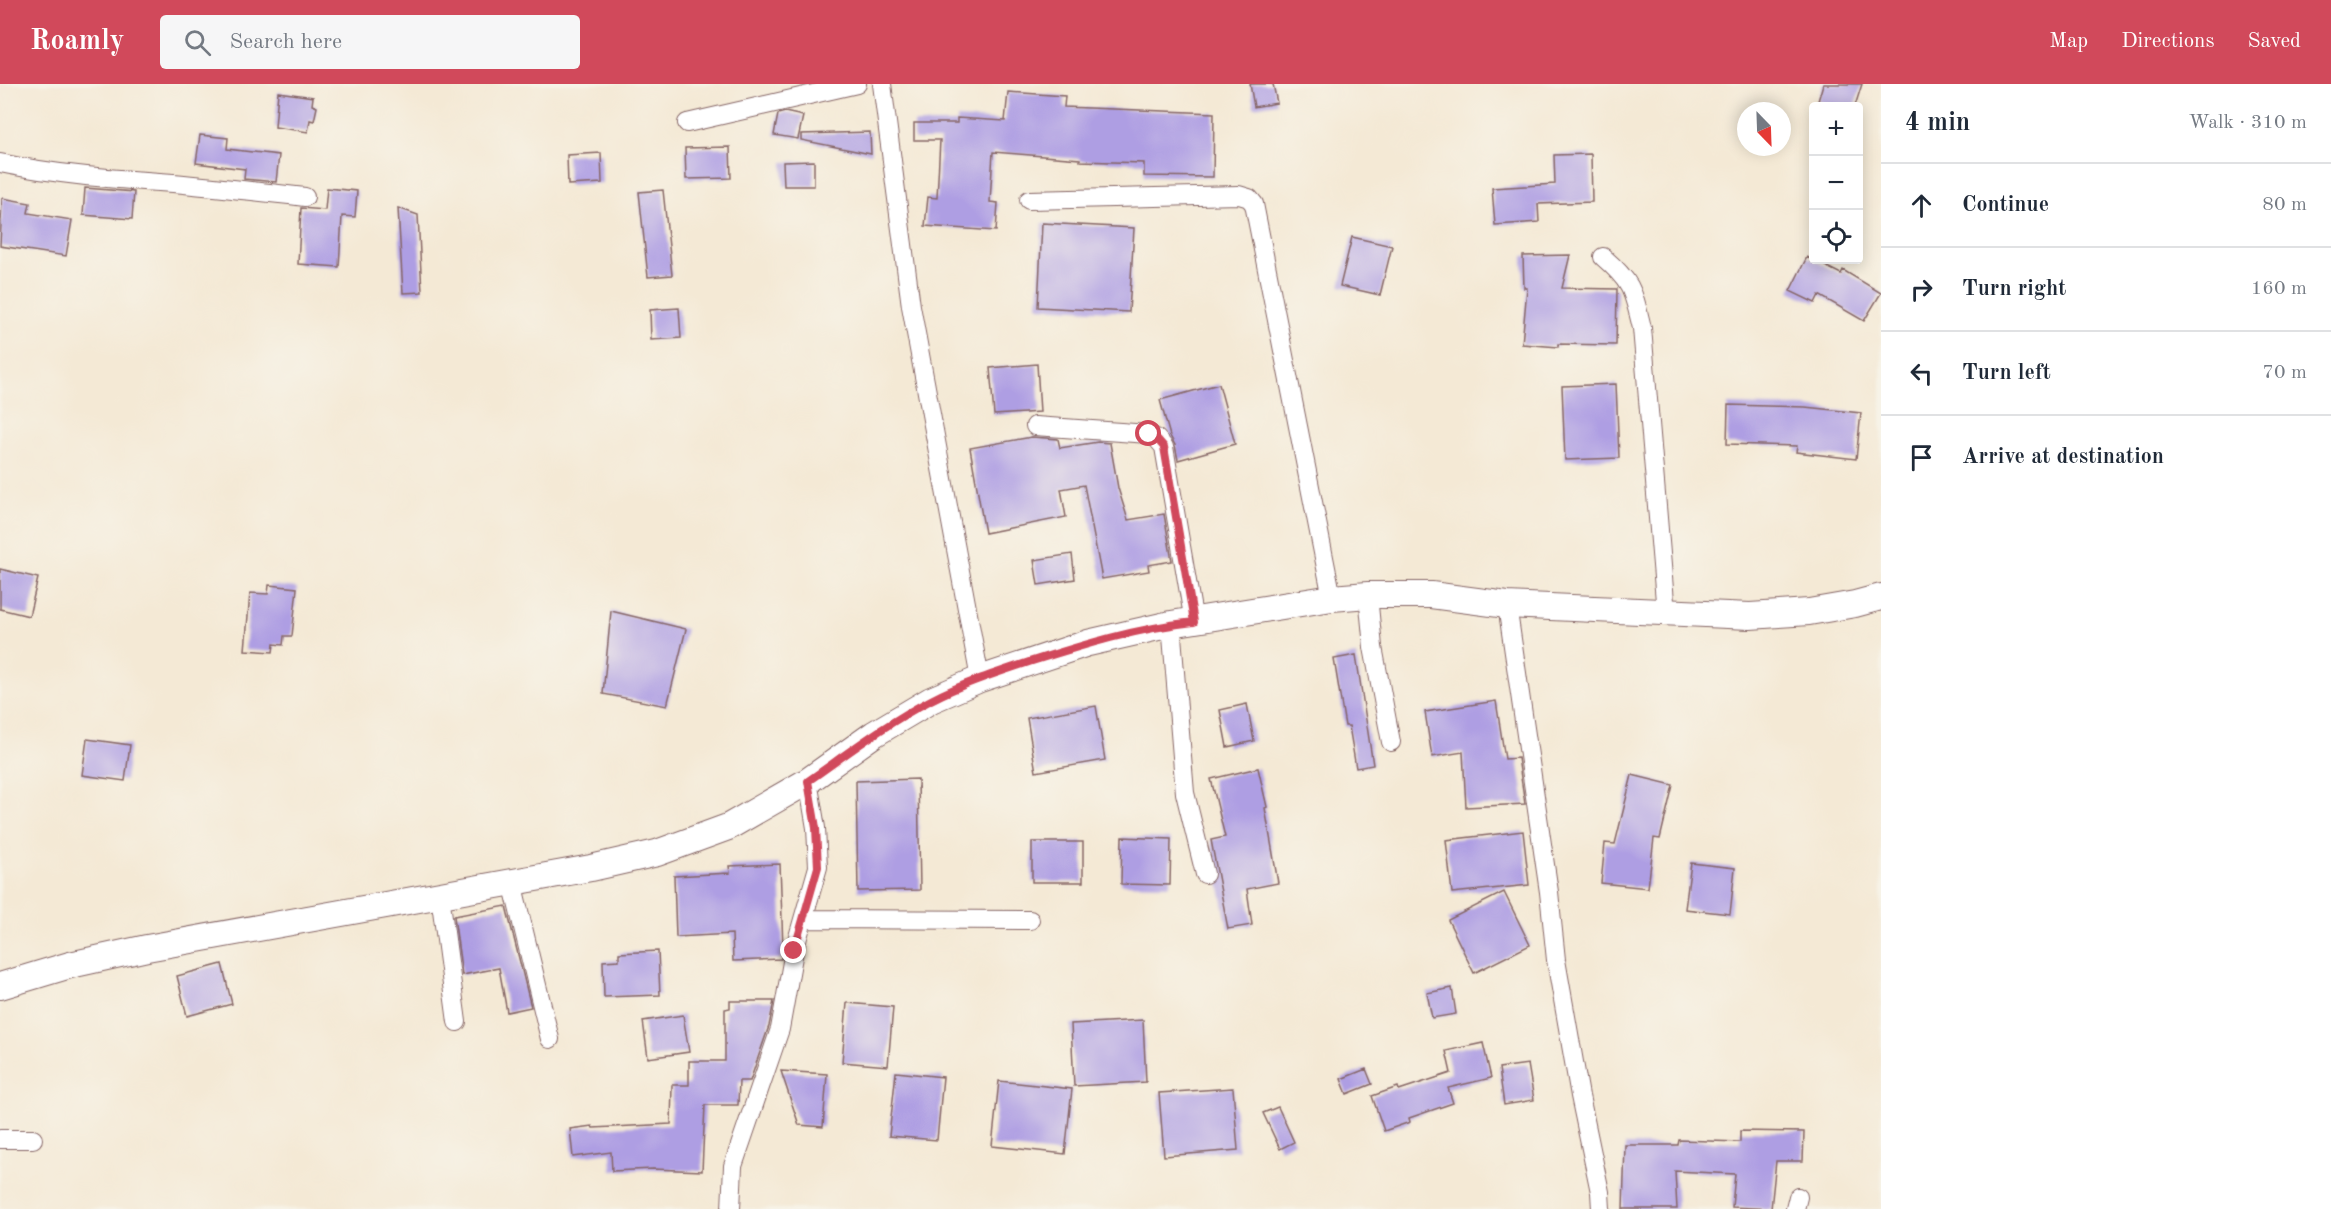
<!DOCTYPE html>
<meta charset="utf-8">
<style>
:root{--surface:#fff;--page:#f6f6f7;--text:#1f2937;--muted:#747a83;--line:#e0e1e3;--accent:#d1495b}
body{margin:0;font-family:"Old Standard TT",serif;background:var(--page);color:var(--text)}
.controls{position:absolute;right:18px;top:18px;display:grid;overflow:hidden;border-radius:6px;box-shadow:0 3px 15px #0003}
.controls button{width:54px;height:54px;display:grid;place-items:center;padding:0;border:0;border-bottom:2px solid var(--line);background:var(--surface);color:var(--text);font:30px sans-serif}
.compass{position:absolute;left:1737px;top:18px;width:54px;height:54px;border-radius:50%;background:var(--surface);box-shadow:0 3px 15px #0003;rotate:157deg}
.stop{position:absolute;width:18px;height:18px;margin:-14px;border:4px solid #d1495b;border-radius:50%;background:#fff}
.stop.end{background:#d1495b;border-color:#fff;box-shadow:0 2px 6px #0008}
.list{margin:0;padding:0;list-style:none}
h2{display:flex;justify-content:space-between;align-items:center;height:78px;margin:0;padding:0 24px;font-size:26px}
h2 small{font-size:20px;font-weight:400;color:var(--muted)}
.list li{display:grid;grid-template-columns:39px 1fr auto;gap:18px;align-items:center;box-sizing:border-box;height:84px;padding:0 24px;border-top:2px solid var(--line)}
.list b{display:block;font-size:22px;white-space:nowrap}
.list em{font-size:20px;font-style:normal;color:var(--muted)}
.icon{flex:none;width:33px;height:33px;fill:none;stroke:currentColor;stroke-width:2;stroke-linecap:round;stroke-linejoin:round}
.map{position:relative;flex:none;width:1881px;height:1125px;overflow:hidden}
header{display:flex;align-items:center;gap:36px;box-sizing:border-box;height:84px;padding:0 30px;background:var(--accent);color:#fff}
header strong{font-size:28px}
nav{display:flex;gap:33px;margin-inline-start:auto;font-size:21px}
.search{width:420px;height:54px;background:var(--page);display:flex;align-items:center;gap:15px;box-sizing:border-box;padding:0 21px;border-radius:6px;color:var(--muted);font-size:22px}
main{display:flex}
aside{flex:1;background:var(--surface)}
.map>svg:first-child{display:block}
</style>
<header>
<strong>Roamly</strong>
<div class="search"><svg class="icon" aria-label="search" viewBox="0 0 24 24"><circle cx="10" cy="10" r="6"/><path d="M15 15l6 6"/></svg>Search here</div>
<nav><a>Map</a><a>Directions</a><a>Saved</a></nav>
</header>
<main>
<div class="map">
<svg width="1881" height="1125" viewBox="0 0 1881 1125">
<rect width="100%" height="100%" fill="#f7f3e8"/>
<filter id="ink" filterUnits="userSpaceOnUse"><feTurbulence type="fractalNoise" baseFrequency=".0167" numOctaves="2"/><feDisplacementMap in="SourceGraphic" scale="12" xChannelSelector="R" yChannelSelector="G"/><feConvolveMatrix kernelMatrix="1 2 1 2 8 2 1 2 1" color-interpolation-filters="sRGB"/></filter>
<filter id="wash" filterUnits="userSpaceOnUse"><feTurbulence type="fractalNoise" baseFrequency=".008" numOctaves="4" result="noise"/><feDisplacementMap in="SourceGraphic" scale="24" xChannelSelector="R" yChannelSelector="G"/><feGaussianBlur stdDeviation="1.35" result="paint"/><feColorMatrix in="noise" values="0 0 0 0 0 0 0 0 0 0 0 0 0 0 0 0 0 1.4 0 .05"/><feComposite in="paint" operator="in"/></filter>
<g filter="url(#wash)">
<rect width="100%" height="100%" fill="#f4e9d5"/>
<g id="blocks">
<path fill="#ae9ee3" d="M1250,0H1273L1277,19L1254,23Z
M1823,0H1862L1855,22H1834L1818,17Z
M278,8L313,13L312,21L317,23L314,37L310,36L308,48L275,43Z
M1008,8L1065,12L1064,23L1214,29L1213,93L1144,92V79L1080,77V75L993,68L990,118L998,119L996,147L925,142L928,113L937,114L940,56H914V39H957V34L1005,37Z
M785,28L803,32L798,55L774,51L778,30Z
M870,48L871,70L801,56V50Z
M200,51L228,54L227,65L279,71L276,98L244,95L245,85L196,79Z
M730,63L731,94L686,95L685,64Z
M601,69L602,99L568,101L567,71Z
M1591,70L1592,118L1538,120L1539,138L1495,141L1492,104L1555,100L1554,71Z
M814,77V102H784L783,78Z
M85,104L134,108L132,135L83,131Z
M327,104L357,107L355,133L342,132L339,183L298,180L301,124L325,126Z
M663,106L672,191L648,193L639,108Z
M2,114L30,119L28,129L72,136L66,172L0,162Z
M398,124L418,131L422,208L403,209Z
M1042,139L1134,144L1129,228L1038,223Z
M1352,153L1392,162L1380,211L1340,202Z
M1570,171L1562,204L1617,205L1616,261L1558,260V263L1522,260L1527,204H1524L1523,172Z
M1807,173L1841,190L1843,186L1881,209L1864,237L1819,211L1815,219L1790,207Z
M679,224L681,254L651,256L650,226Z
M1037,280L1040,328L994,331L990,284Z
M1219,300L1235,360L1178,376L1175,361L1170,352L1160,316Z
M1616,300L1619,374L1565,376L1562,302Z
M1728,321L1805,323L1861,329L1856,375L1796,368L1797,362L1727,360Z
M1032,353L1058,355L1060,364L1098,358L1110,359L1118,404L1128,436L1164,430L1172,477L1148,481L1149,487L1102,495L1084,401L1061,405L1066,433L985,449L970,364Z
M1072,470L1075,495L1038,501L1034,476Z
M0,485L38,494L29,532L0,525Z
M269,501L297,504L292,552H284L283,561L274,560L273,568L245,566L250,509L268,510Z
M611,527L686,545L667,622L603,610Z
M1356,571L1373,681L1356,684L1349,642H1345L1334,575Z
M1496,617L1505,675L1518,674L1525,720L1466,723L1463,668L1432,673L1425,628Z
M1247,620L1254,657L1227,663L1220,626Z
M1096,622L1105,676L1036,688L1027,634Z
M87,655L130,661L125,697L82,691Z
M1258,684L1267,723L1265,724L1278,799L1247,805L1252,841L1228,845L1211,756L1225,753L1211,695Z
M1632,691L1673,701L1660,755L1654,754L1648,804L1601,799L1605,759L1615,760Z
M918,695L920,806L858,807L856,697Z
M1523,747L1529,801L1452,809L1446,756Z
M1122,753L1171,755L1170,801L1121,800Z
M1032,758H1083V798H1032Z
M1691,779L1735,784L1730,830L1685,825Z
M780,780L783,864L781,875L733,877L732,850L676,853L674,792L730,789L729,782Z
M1504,808L1530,861L1474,889L1448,836Z
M506,822L531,923L507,928L499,884L462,891L454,832Z
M658,867L660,911L604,913L603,877L619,876V869Z
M222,880L232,920L187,932L177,892Z
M1452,904L1456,930L1432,934L1427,909Z
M730,917H774L769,942L750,997H739L738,1021H705L702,1087L653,1085L612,1087L611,1068L573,1073L570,1045L592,1042L593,1044L671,1040L672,1001H689V977H725V925L730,924Z
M847,919L893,923L888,982L842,978Z
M683,931L689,968L648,974L643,937Z
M1143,936L1146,998L1074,1002L1071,940Z
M1483,959L1491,994L1448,1004L1453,1019L1409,1034L1410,1038L1384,1047L1372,1012L1398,1003L1399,1006L1451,989L1446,967Z
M1528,980L1534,1016L1504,1021L1499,984Z
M1366,985L1372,1000L1347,1010L1341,995Z
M781,987L827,990L823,1043L799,1041Z
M896,988L943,993L937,1056L889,1052Z
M999,997L1072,1005L1065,1070L992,1062Z
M1233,1004L1238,1066L1164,1072L1159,1009Z
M1278,1023L1294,1058L1280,1065L1263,1029Z
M1740,1047L1804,1048L1803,1077H1776L1771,1125L1732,1123L1735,1090L1675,1087L1677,1125H1623L1625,1061H1678L1679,1056L1740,1058Z"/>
</g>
</g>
<g filter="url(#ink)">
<use href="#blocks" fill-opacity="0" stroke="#866666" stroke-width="1.5"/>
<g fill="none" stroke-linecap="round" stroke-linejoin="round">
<defs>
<path id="street" d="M882,0L911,222L980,595
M687,39L857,0
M0,79C58,91 114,95 173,99C217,103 261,108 305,113
M1029,116L1239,111L1249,114L1254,120L1332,514
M1603,173C1633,199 1633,207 1642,244L1666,529
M1035,342L1149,350L1157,355L1164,363L1194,538
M1368,511L1373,563L1391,658
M1507,521L1549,808L1556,876L1580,1012L1600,1108L1601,1125
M1171,540L1185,709L1205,790
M512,798L550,955
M440,811L457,938
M803,835L1030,836
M0,1055H33
M731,1125L733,1082L780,945L794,867L818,783L816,744L808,697
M1795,1125L1798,1113"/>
<path id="secondary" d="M0,902L70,881L147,864L591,784L657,769L728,743L808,697L874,650L931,616L980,595L1088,559L1171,540L1332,514L1368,511H1431L1507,521L1750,532L1809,528L1855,520L1881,513"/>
</defs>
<use href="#street" stroke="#866666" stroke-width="20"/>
<use href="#secondary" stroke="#866666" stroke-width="28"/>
<use href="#street" stroke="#fff" stroke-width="18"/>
<use href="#secondary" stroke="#fff" stroke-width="26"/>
</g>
</g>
<g fill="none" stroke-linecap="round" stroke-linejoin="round" filter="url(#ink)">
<path stroke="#d1495b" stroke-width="8" d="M794,867L818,783L816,744L808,697C848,669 887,639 931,616C962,600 996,589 1029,578C1083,561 1137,544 1194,538L1164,363L1157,355L1149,350"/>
</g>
</svg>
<div class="controls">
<button>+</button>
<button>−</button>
<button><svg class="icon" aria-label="locate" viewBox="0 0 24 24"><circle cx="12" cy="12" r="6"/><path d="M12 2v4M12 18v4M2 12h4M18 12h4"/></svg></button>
</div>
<svg class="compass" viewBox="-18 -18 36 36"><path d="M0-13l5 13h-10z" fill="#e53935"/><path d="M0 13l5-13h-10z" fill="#747a83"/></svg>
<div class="stop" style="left:1149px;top:350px"></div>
<div class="stop end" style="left:794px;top:867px"></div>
</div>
<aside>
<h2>4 min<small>Walk · 310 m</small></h2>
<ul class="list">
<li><svg class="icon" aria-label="ahead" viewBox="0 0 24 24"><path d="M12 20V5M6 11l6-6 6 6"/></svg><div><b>Continue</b></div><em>80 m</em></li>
<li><svg class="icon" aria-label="right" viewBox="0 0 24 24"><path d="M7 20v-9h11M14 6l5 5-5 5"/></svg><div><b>Turn right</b></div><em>160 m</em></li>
<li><svg class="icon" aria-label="left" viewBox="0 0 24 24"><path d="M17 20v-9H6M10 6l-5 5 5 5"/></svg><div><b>Turn left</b></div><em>70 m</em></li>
<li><svg class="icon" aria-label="arrive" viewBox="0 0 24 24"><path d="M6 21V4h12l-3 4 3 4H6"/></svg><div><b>Arrive at destination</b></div></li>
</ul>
</aside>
</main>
